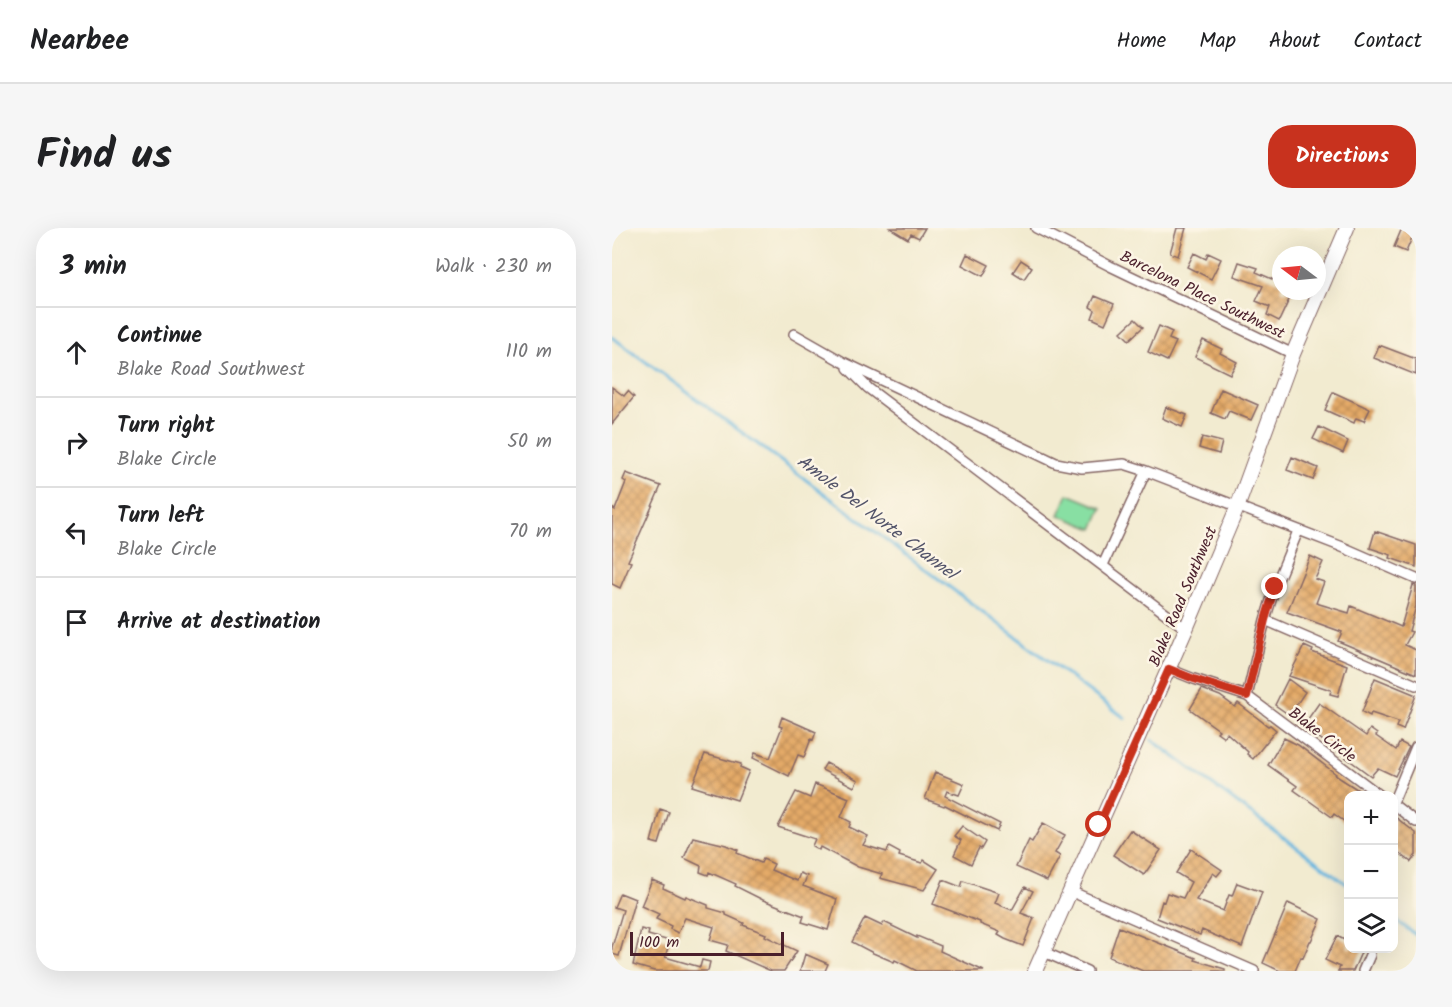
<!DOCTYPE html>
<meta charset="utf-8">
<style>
:root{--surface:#fff;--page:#f6f6f6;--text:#202124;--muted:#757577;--line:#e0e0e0;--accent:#c8321e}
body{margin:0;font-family:Kalam,sans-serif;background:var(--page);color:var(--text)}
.controls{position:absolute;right:18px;bottom:18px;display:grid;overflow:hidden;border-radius:12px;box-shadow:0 6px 24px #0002}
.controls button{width:54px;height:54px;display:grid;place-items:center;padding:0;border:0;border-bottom:2px solid var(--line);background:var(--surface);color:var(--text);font:30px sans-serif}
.compass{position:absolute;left:660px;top:18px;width:54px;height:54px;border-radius:50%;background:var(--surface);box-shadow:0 6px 24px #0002;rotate:286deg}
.scale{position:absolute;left:18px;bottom:15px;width:154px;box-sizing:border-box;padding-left:6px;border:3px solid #4a1f2b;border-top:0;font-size:16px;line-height:21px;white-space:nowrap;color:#4a1f2b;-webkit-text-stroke:4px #fcf5e5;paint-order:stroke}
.stop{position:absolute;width:18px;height:18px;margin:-14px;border:4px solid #c8321e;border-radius:50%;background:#fff}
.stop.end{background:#c8321e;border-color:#fff;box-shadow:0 2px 6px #0008}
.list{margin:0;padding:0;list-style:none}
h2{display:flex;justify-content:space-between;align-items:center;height:78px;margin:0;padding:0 24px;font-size:26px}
h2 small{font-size:20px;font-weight:400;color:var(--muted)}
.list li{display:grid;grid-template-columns:39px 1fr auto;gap:18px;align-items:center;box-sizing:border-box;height:90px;padding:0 24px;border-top:2px solid var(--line)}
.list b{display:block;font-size:22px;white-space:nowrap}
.list p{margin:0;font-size:20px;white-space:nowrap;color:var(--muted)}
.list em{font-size:20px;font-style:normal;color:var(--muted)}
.icon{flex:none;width:33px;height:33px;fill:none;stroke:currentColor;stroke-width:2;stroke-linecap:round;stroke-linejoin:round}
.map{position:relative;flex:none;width:804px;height:743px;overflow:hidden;border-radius:24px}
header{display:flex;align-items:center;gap:36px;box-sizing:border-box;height:84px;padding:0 30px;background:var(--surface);border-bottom:2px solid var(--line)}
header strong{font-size:28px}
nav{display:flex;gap:33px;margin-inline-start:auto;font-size:21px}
.intro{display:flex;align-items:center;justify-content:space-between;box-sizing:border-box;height:144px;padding:0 36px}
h1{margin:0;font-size:42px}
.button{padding:15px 27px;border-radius:24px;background:var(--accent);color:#fff;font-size:21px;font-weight:700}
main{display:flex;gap:36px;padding:0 36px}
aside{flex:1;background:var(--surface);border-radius:24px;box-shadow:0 6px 24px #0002}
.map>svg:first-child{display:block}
</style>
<header>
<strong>Nearbee</strong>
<nav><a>Home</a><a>Map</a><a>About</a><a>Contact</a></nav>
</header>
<div class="intro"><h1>Find us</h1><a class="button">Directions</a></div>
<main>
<aside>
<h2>3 min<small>Walk · 230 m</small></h2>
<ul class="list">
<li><svg class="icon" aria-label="ahead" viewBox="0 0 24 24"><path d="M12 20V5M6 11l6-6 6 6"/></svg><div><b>Continue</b><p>Blake Road Southwest</p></div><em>110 m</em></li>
<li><svg class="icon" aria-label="right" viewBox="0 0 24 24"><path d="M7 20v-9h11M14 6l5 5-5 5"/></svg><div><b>Turn right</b><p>Blake Circle</p></div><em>50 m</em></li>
<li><svg class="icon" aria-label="left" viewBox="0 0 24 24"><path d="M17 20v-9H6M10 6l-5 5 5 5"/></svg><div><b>Turn left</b><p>Blake Circle</p></div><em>70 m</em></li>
<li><svg class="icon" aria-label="arrive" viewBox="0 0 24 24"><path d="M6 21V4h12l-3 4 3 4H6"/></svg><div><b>Arrive at destination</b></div></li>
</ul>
</aside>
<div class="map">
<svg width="804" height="743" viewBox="0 0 804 743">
<defs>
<pattern id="building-cross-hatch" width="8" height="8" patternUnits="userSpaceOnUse" patternTransform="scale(1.5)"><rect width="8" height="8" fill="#e4aa67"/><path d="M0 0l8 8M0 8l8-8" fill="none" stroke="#bb8a55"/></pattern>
</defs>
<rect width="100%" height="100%" fill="#fcf5e5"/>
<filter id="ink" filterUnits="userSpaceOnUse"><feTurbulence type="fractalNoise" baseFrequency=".0167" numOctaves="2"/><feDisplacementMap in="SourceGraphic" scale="12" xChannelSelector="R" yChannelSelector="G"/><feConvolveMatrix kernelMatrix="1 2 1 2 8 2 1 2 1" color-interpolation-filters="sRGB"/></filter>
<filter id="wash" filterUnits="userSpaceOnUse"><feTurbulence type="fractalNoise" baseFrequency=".008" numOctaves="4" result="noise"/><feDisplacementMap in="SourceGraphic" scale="24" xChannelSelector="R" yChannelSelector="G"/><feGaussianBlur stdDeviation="1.35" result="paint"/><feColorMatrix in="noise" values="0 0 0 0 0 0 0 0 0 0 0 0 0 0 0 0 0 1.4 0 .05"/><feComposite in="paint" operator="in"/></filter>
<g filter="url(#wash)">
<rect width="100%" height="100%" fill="#f2ebd0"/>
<path fill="#88dfa3" stroke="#697f67" stroke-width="1.5" d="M456,266L490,280L481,301L447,287Z"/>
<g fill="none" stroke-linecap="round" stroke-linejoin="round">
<path stroke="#64b5df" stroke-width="3" d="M0,109L166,231L513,490
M540,512L736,657
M782,691L804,707"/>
</g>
<g id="blocks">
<path fill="url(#building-cross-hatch)" d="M278,0H313L307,10L299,6L296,11Z
M565,0H574L566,28L558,25Z
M790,0H804L794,24L782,19Z
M582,25L594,31L596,25L609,31L599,51L575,39Z
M355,26L377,37L371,48L350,37Z
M409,32L420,39L412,51L401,44Z
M627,34L646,40L644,44L669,55V63H681L667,93L655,87L658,79L644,73L651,58L622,48Z
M483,68L502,76L493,96L480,90L483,82L478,79Z
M523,91L531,99L517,112L509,104Z
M547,98L560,104L557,111L564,114L555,133L536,124Z
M591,112L610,121L608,125L625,134L618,146L583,129Z
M767,117L804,131V147L762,130Z
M0,159L12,168L16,163L22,169L0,196Z
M609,161L646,177L639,192L617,183L613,191L599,185Z
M721,164L758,181L752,193L744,190L742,195L713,182Z
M554,179L575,187L570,199L550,190Z
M707,199L736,213L731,225L701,211Z
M590,209L610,214L607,226L587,220Z
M680,229L706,240L701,252L675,242Z
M14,245L49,258L16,333L19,334L8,360L0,356V280L3,282L14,254L11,252Z
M763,303L804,317V339L778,330L779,327L758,320Z
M698,328L711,334L703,351L712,354L704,375L737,385L739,378L789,399L801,357L804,358V378L797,403L800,404L793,417L804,422V446L726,413L730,404L675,384Z
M692,418L701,422L700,424L735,437L726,468L718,466L719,462L677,448Z
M763,450L804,467L791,502L784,499L786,494L759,485L758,488L750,484Z
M676,451L693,464L681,482L680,481L676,486L663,477Z
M590,461L608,468L623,479L626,475L656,498L658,497L664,502L641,531L635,526L636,524L615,505L612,509L605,504L607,502L578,481Z
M707,475L754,508L758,501L765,506L764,508L784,522L788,514L797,519L783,548L766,540L759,548L691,498Z
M170,489L204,504L201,512L199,511L192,529L186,527L177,548L141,530L143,525L158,530L170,499L167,498Z
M672,510L686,517L724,546L723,547L754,567H736V596L722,586L720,589L713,584L682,562L685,558L656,537Z
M93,526L129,536L128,539L137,543L125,572L80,558Z
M214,535L246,552L242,559L210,542Z
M323,544L352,556L347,567L335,563L333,568L388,596L385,603L333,577L332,578L313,571Z
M203,556L237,570L229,589L239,594L237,599L256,608L251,617L275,624L277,619L288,625L287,628L310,635L312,632L326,641L312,662L268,650L270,646L246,639L208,619L207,622L200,618L203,611L166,599L184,564L198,570Z
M48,581L57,584L47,616L39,614Z
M782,588L804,605V627L799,634L782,621Z
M431,595L453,607L443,625L448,628L435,653L404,639L417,612L420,614Z
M350,598L373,614L369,621L367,620L359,636L342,627L349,612L342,608Z
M518,602L549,622L532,647L501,627Z
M81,609L114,617L126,622L125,625L149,635L151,631L162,636L159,642L185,653L188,645L195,648L191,658L225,671L216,702L190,694L192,688L151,672L123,658L124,656L97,644L96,647L88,644L89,638L72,630Z
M579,621L610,642L605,648L601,645L584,672L611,683L617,667L620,668L625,655L650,664L630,719L590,702L588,707L545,690L550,673L552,674L555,665L571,670L579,654L564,645Z
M40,652L52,657L51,660L73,670L74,668L96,677V680L114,685V687L132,695L131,697L154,706L153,708L185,723L172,743H159L114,723L116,717L98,712L102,699L73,690L66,705L58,701L59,698L44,691L47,686L29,678Z
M331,652L349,659L351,653L387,665L383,675L400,682L413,659L421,663L409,685L422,690L411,718L393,711L386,707L388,704L368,696V694L321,676Z
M8,665L23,671L7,728L0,726V719L11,682L2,679Z
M676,675L709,691L699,713H698L691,730L689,729L683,743H668L651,735Z
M253,690L270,698L272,694L305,710V708L329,718L328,723L372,743H305L283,732L282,734L261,725L240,714Z
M507,699L584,730L583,732L613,741V743H531L497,729Z
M29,701L37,703L36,707L58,713L53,729L88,739L90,732L98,734L96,743H42L21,737Z
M725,708L736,714V720H751L741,743H726L728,739L713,732Z
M193,726L216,736L213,743H188Z"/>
</g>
</g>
<g filter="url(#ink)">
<use href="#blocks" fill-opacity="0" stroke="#856665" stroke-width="1.5"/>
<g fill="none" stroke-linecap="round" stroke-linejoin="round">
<defs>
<path id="minor" d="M424,0L498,38L681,126
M182,106L231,134L444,235L470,240L512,236L534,243L728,318L804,351
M236,140L256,160L574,401
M491,337L534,243
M653,392L804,457
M557,441L582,451L635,468L769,568
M635,468L653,392L663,359L686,303
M782,572L804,519
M782,577L804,594
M458,663L642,743
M432,724L475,743
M751,743L758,727"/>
<path id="secondary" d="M423,743L574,401L625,280L681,126L735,0"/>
</defs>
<use href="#minor" stroke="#856665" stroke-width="12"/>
<use href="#secondary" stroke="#856665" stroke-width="16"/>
<use href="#minor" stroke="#fff" stroke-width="9"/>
<use href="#secondary" stroke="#fff" stroke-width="14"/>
</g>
</g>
<g fill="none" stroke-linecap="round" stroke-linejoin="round" filter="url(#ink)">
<path stroke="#c8321e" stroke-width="8" d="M487,597L557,441L582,451L635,468L653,392L663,359"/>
</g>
<g text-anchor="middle" stroke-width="5" stroke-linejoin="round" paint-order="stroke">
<g font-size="16" fill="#4a1f2b" stroke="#fcf5e5">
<text transform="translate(591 66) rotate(26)" y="6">Barcelona Place Southwest</text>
<text transform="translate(570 368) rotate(-67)" y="6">Blake Road Southwest</text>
<text transform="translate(711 506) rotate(37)" y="6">Blake Circle</text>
</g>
<g font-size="18" font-style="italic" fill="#53546a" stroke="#fcf5e5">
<text transform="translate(265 289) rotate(37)" y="6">Amole Del Norte Channel</text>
</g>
</g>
</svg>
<div class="controls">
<button>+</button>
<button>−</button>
<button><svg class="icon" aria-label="layers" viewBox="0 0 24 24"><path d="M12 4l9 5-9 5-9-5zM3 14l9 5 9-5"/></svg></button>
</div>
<svg class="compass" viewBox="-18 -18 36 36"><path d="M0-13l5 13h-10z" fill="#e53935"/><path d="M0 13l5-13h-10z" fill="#757577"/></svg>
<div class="scale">100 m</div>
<div class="stop" style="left:487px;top:597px"></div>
<div class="stop end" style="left:663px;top:359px"></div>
</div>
</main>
